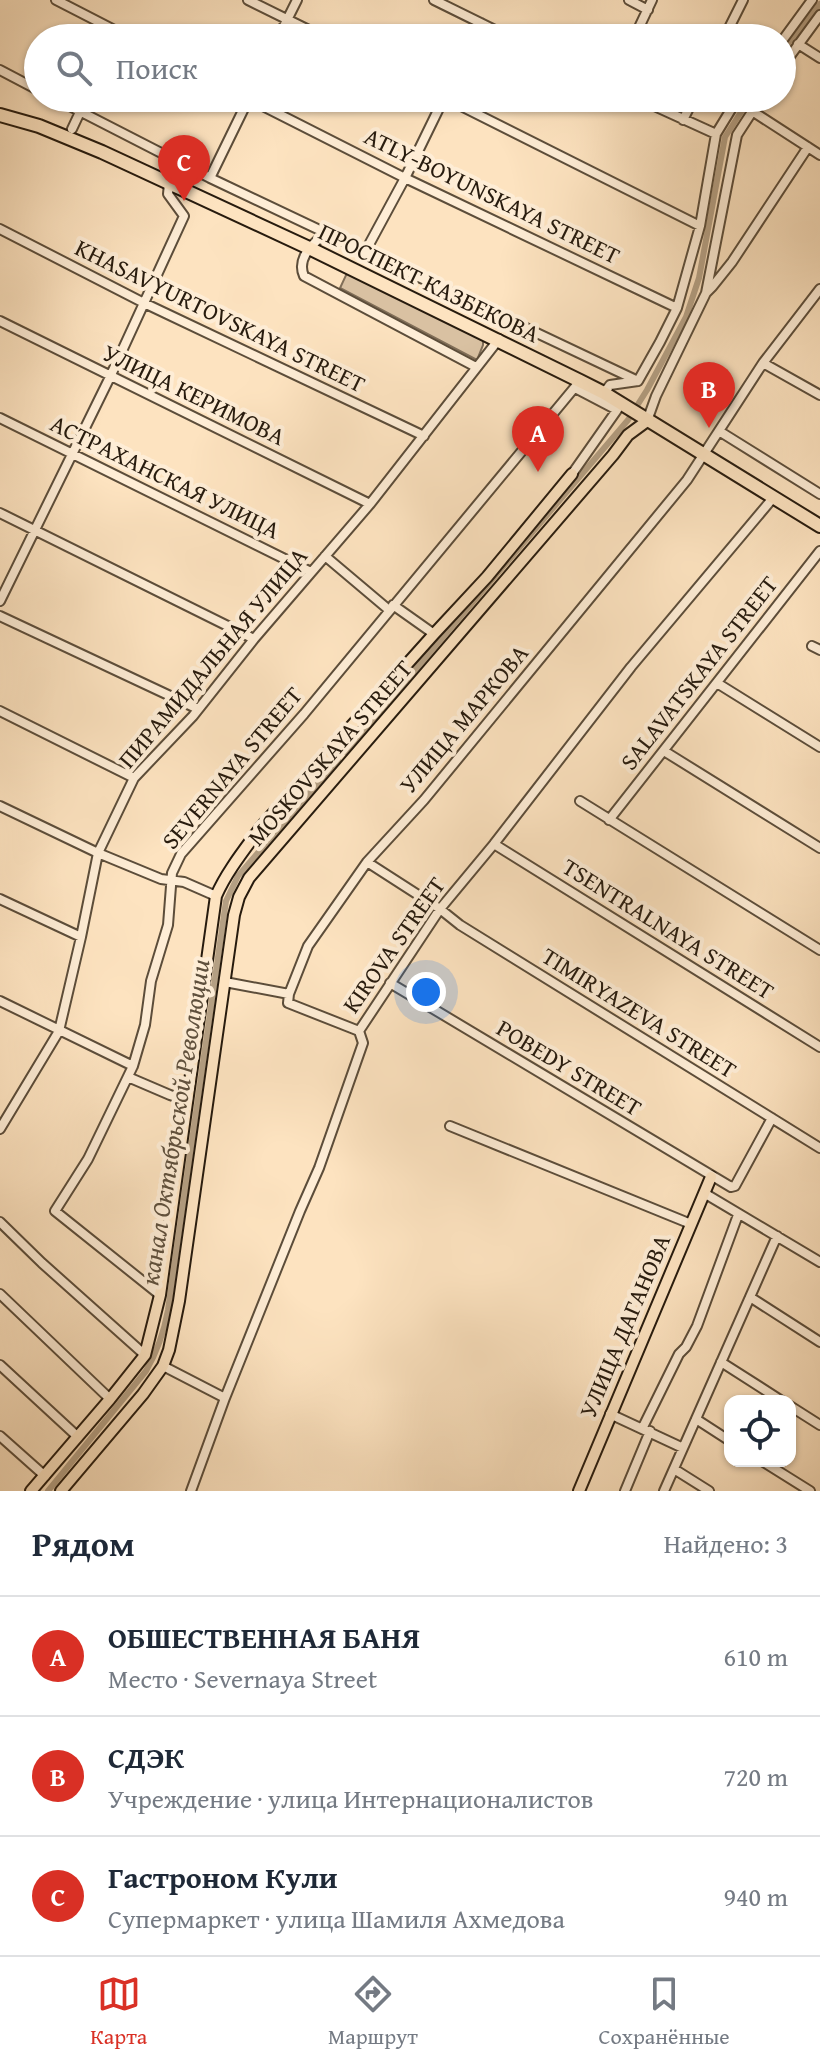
<!DOCTYPE html>
<html lang="ru">
<meta charset="utf-8">
<style>
:root{--surface:#fff;--page:#f6f6f7;--text:#1f2937;--muted:#747a83;--line:#e0e1e3;--accent:#d93025}
body{margin:0;font-family:"Gentium Book Plus",serif;background:var(--page);color:var(--text)}
.controls{position:absolute;right:24px;bottom:24px;display:grid;overflow:hidden;border-radius:16px;box-shadow:0 2px 6px #0004}
.controls button{width:72px;height:72px;display:grid;place-items:center;padding:0;border:0;border-bottom:2px solid var(--line);background:var(--surface);color:var(--text);font:40px sans-serif}
.you{position:absolute;left:426px;top:992px;width:28px;height:28px;margin:-20px;border:6px solid #fff;border-radius:50%;background:#1a73e8;box-shadow:0 0 0 12px #1a73e833}
.badge{display:grid;place-items:center;width:52px;height:52px;border-radius:50%;background:var(--accent);color:#fff;font-size:26px;font-weight:700}
.pin{position:absolute;translate:-50% -66px;filter:drop-shadow(0 2px 4px #0008)}
.pin::after{content:'';position:absolute;top:42px;width:28px;height:24px;background:inherit;clip-path:polygon(0 0,100% 0,50% 100%)}
.list{margin:0;padding:0;list-style:none}
h2{display:flex;justify-content:space-between;align-items:center;height:104px;margin:0;padding:0 32px;font-size:34px}
h2 small{font-size:26px;font-weight:400;color:var(--muted)}
.list li{display:grid;grid-template-columns:52px 1fr auto;gap:24px;align-items:center;box-sizing:border-box;height:120px;padding:0 32px;border-top:2px solid var(--line)}
.list b{display:block;font-size:30px;white-space:nowrap}
.list p{margin:0;font-size:26px;white-space:nowrap;color:var(--muted)}
.list em{font-size:26px;font-style:normal;color:var(--muted)}
.icon{flex:none;width:44px;height:44px;fill:none;stroke:currentColor;stroke-width:2;stroke-linecap:round;stroke-linejoin:round}
.map{position:relative;flex:none;width:820px;height:1491px;overflow:hidden}
.search{position:absolute;background:var(--surface);box-shadow:0 2px 6px #0004;left:24px;right:24px;top:24px;height:88px;display:flex;align-items:center;gap:20px;box-sizing:border-box;padding:0 28px;border-radius:44px;color:var(--muted);font-size:30px}
.sheet{height:464px;background:var(--surface)}
nav{display:flex;justify-content:space-around;align-items:center;box-sizing:border-box;height:112px;border-top:2px solid var(--line);background:var(--surface);font-size:22px;color:var(--muted)}
nav a{display:grid;justify-items:center;gap:4px}
nav .on{color:var(--accent)}
.map>svg:first-child{display:block}
</style>
<div class="map">
<svg width="820" height="1491" viewBox="0 0 820 1491">
<rect width="100%" height="100%" fill="#fde3c0"/>
<filter id="stains"><feTurbulence type="fractalNoise" baseFrequency=".0025" numOctaves="4"/><feColorMatrix values="0 0 0 0 .2 0 0 0 0 .09 0 0 0 0 .02 0 0 0 .5 -.17"/></filter>
<radialGradient id="worn" r=".72"><stop offset=".6" stop-color="#630" stop-opacity="0"/><stop offset="1" stop-color="#630" stop-opacity=".3"/></radialGradient>
<path fill="#d9c1a2" stroke="#806e58" stroke-width="2" d="M347,273L483,340V345L477,360L340,288Z"/>
<g fill="none" stroke-linecap="round" stroke-linejoin="round">
<path stroke="#b49f83" stroke-width="6" d="M782,55L820,4
M345,752L628,420L647,390L686,317L699,278L725,137L750,98
M48,1491L146,1371C157,1352 164,1332 168,1310L224,915L226,901L238,876L338,760"/>
<defs>
<path id="minor" d="M56,0L130,38
M248,0L325,38
M434,0L511,38
M629,0L648,10
M278,38L297,0
M474,38L481,23
M634,38L652,0
M724,38L743,0
M782,41L812,0
M798,44L820,58
M782,67L820,15
M0,70L38,90
M54,98L210,178L638,381
M247,98L405,178L677,308
M445,98L700,226
M637,98L716,134
M752,111L820,155
M683,120L694,98
M72,129L80,112
M210,178L249,98
M0,229L144,303L424,436
M325,233C313,244 296,258 304,276L476,367
M365,252L405,178L444,98
M706,293L712,287L732,262L808,147
M0,321L370,504
M763,363L820,395
M604,393L610,385L638,381L660,342L677,308L700,226L716,134L738,98
M0,418L311,572
M647,421L656,396L706,293L737,135L761,98
M719,431L820,494
M572,474L617,410L575,388
M0,513L254,639
M325,556L389,610
M0,601L110,377L184,216L168,194L169,183
M393,605L434,634
M0,616L198,709
M812,646L820,650
M717,683L820,747
M0,711L134,778
M664,751L820,848
M580,801L820,950
M0,806L98,853L161,879L184,882L216,896
M609,820L820,551
M494,844L820,1047
M367,862L440,909L460,925L820,1148
M0,899L81,937
M225,982L289,994
M390,983L731,1187L735,1186L772,1118
M0,1001L133,1066
M359,1031L288,1003L289,994L308,946L367,862L424,800L687,480L763,363L820,289
M128,1077L170,1095L188,1101
M450,1126L691,1224
M0,1129L59,1031L81,937L98,853L134,778L193,716L254,639L370,504L499,339
M704,1193L820,1262
M0,1222L42,1263L145,1355
M0,1294L110,1399
M160,1295L55,1211L88,1159L133,1066L145,1025L151,981L168,925L172,873L181,854L304,714L580,381
M750,1297L820,1342
M721,1362L782,1401
M0,1365L78,1437
M163,1366L225,1398
M790,1406L820,1425
M610,1414L683,1448
M696,1419L730,1441
M642,1429L679,1354L686,1347L697,1326L738,1215
M0,1436L45,1476
M762,1461L810,1491
M674,1469L709,1491
M191,1491L225,1398L300,1211L319,1168L363,1043L359,1031L440,909L494,844L631,667L773,498
M625,1491L650,1431
M664,1491L777,1236"/>
<path id="major" d="M31,1491L110,1399L145,1355L160,1295L216,896C227,871 245,849 261,827L434,634L487,577L572,474
M61,1491L143,1394L163,1366L169,1350L179,1301L234,915L239,897L249,878L613,455L628,435L647,421
M579,1491L711,1177"/>
<path id="highway" d="M0,115L39,126L102,152L309,248L580,381L604,393L820,526"/>
</defs>
<use href="#minor" stroke="#5c4d3a" stroke-width="12"/>
<use href="#major" stroke="#271b0e" stroke-width="14"/>
<use href="#highway" stroke="#271b0e" stroke-width="16"/>
<use href="#minor" stroke="#feedd6" stroke-width="8"/>
<use href="#major" stroke="#fde3c0" stroke-width="10"/>
<use href="#highway" stroke="#fde3c0" stroke-width="12"/>
</g>
<g text-anchor="middle" stroke-width="8" stroke-linejoin="round" paint-order="stroke">
<g font-size="24" fill="#271b0e" stroke="#feedd6">
<text transform="translate(492 196) rotate(26)" y="8">ATLY-BOYUNSKAYA STREET</text>
<text transform="translate(429 283) rotate(26)" y="8">ПРОСПЕКТ КАЗБЕКОВА</text>
<text transform="translate(220 316) rotate(26)" y="8">KHASAVYURTOVSKAYA STREET</text>
<text transform="translate(194 395) rotate(26)" y="8">УЛИЦА КЕРИМОВА</text>
<text transform="translate(165 477) rotate(26)" y="8">АСТРАХАНСКАЯ УЛИЦА</text>
<text transform="translate(213 658) rotate(-50)" y="8">ПИРАМИДАЛЬНАЯ УЛИЦА</text>
<text transform="translate(699 673) rotate(-52)" y="8">SALAVATSKAYA STREET</text>
<text transform="translate(464 719) rotate(-50)" y="8">УЛИЦА МАРКОВА</text>
<text transform="translate(330 753) rotate(-49)" y="8">MOSKOVSKAYA STREET</text>
<text transform="translate(232 768) rotate(-50)" y="8">SEVERNAYA STREET</text>
<text transform="translate(668 929) rotate(32)" y="8">TSENTRALNAYA STREET</text>
<text transform="translate(394 945) rotate(-55)" y="8">KIROVA STREET</text>
<text transform="translate(639 1013) rotate(32)" y="8">TIMIRYAZEVA STREET</text>
<text transform="translate(569 1068) rotate(31)" y="8">POBEDY STREET</text>
<text transform="translate(625 1326) rotate(-67)" y="8">УЛИЦА ДАГАНОВА</text>
</g>
<g font-size="26" font-style="italic" fill="#5f503d" stroke="#feedd6">
<text transform="translate(175 1122) rotate(-81)" y="9">канал Октябрьской Революции</text>
</g>
</g>
<rect width="100%" height="100%" filter="url(#stains)"/>
<rect width="100%" height="100%" fill="url(#worn)"/>
</svg>
<div class="controls">
<button><svg class="icon" aria-label="locate" viewBox="0 0 24 24"><circle cx="12" cy="12" r="6"/><path d="M12 2v4M12 18v4M2 12h4M18 12h4"/></svg></button>
</div>
<div class="you"></div>
<div class="pin badge" style="left:538px;top:472px">A</div>
<div class="pin badge" style="left:709px;top:428px">B</div>
<div class="pin badge" style="left:184px;top:201px">C</div>
<div class="search"><svg class="icon" aria-label="search" viewBox="0 0 24 24"><circle cx="10" cy="10" r="6"/><path d="M15 15l6 6"/></svg>Поиск</div>
</div>
<section class="sheet">
<h2>Рядом<small>Найдено: 3</small></h2>
<ul class="list">
<li><span class="badge">A</span><div><b>ОБШЕСТВЕННАЯ БАНЯ</b><p>Место · Severnaya Street</p></div><em>610 m</em></li>
<li><span class="badge">B</span><div><b>СДЭК</b><p>Учреждение · улица Интернационалистов</p></div><em>720 m</em></li>
<li><span class="badge">C</span><div><b>Гастроном Кули</b><p>Супермаркет · улица Шамиля Ахмедова</p></div><em>940 m</em></li>
</ul>
</section>
<nav>
<a class="on"><svg class="icon" aria-label="map" viewBox="0 0 24 24"><path d="M3 6l6-2 6 2 6-2v14l-6 2-6-2-6 2zM9 4v14M15 6v14"/></svg>Карта</a>
<a><svg class="icon" aria-label="directions" viewBox="0 0 24 24"><path d="M12 3l9 9-9 9-9-9zM9 14v-3h6M13 9l2 2-2 2"/></svg>Маршрут</a>
<a><svg class="icon" aria-label="saved" viewBox="0 0 24 24"><path d="M7 4h10v16l-5-4-5 4z"/></svg>Сохранённые</a>
</nav>
